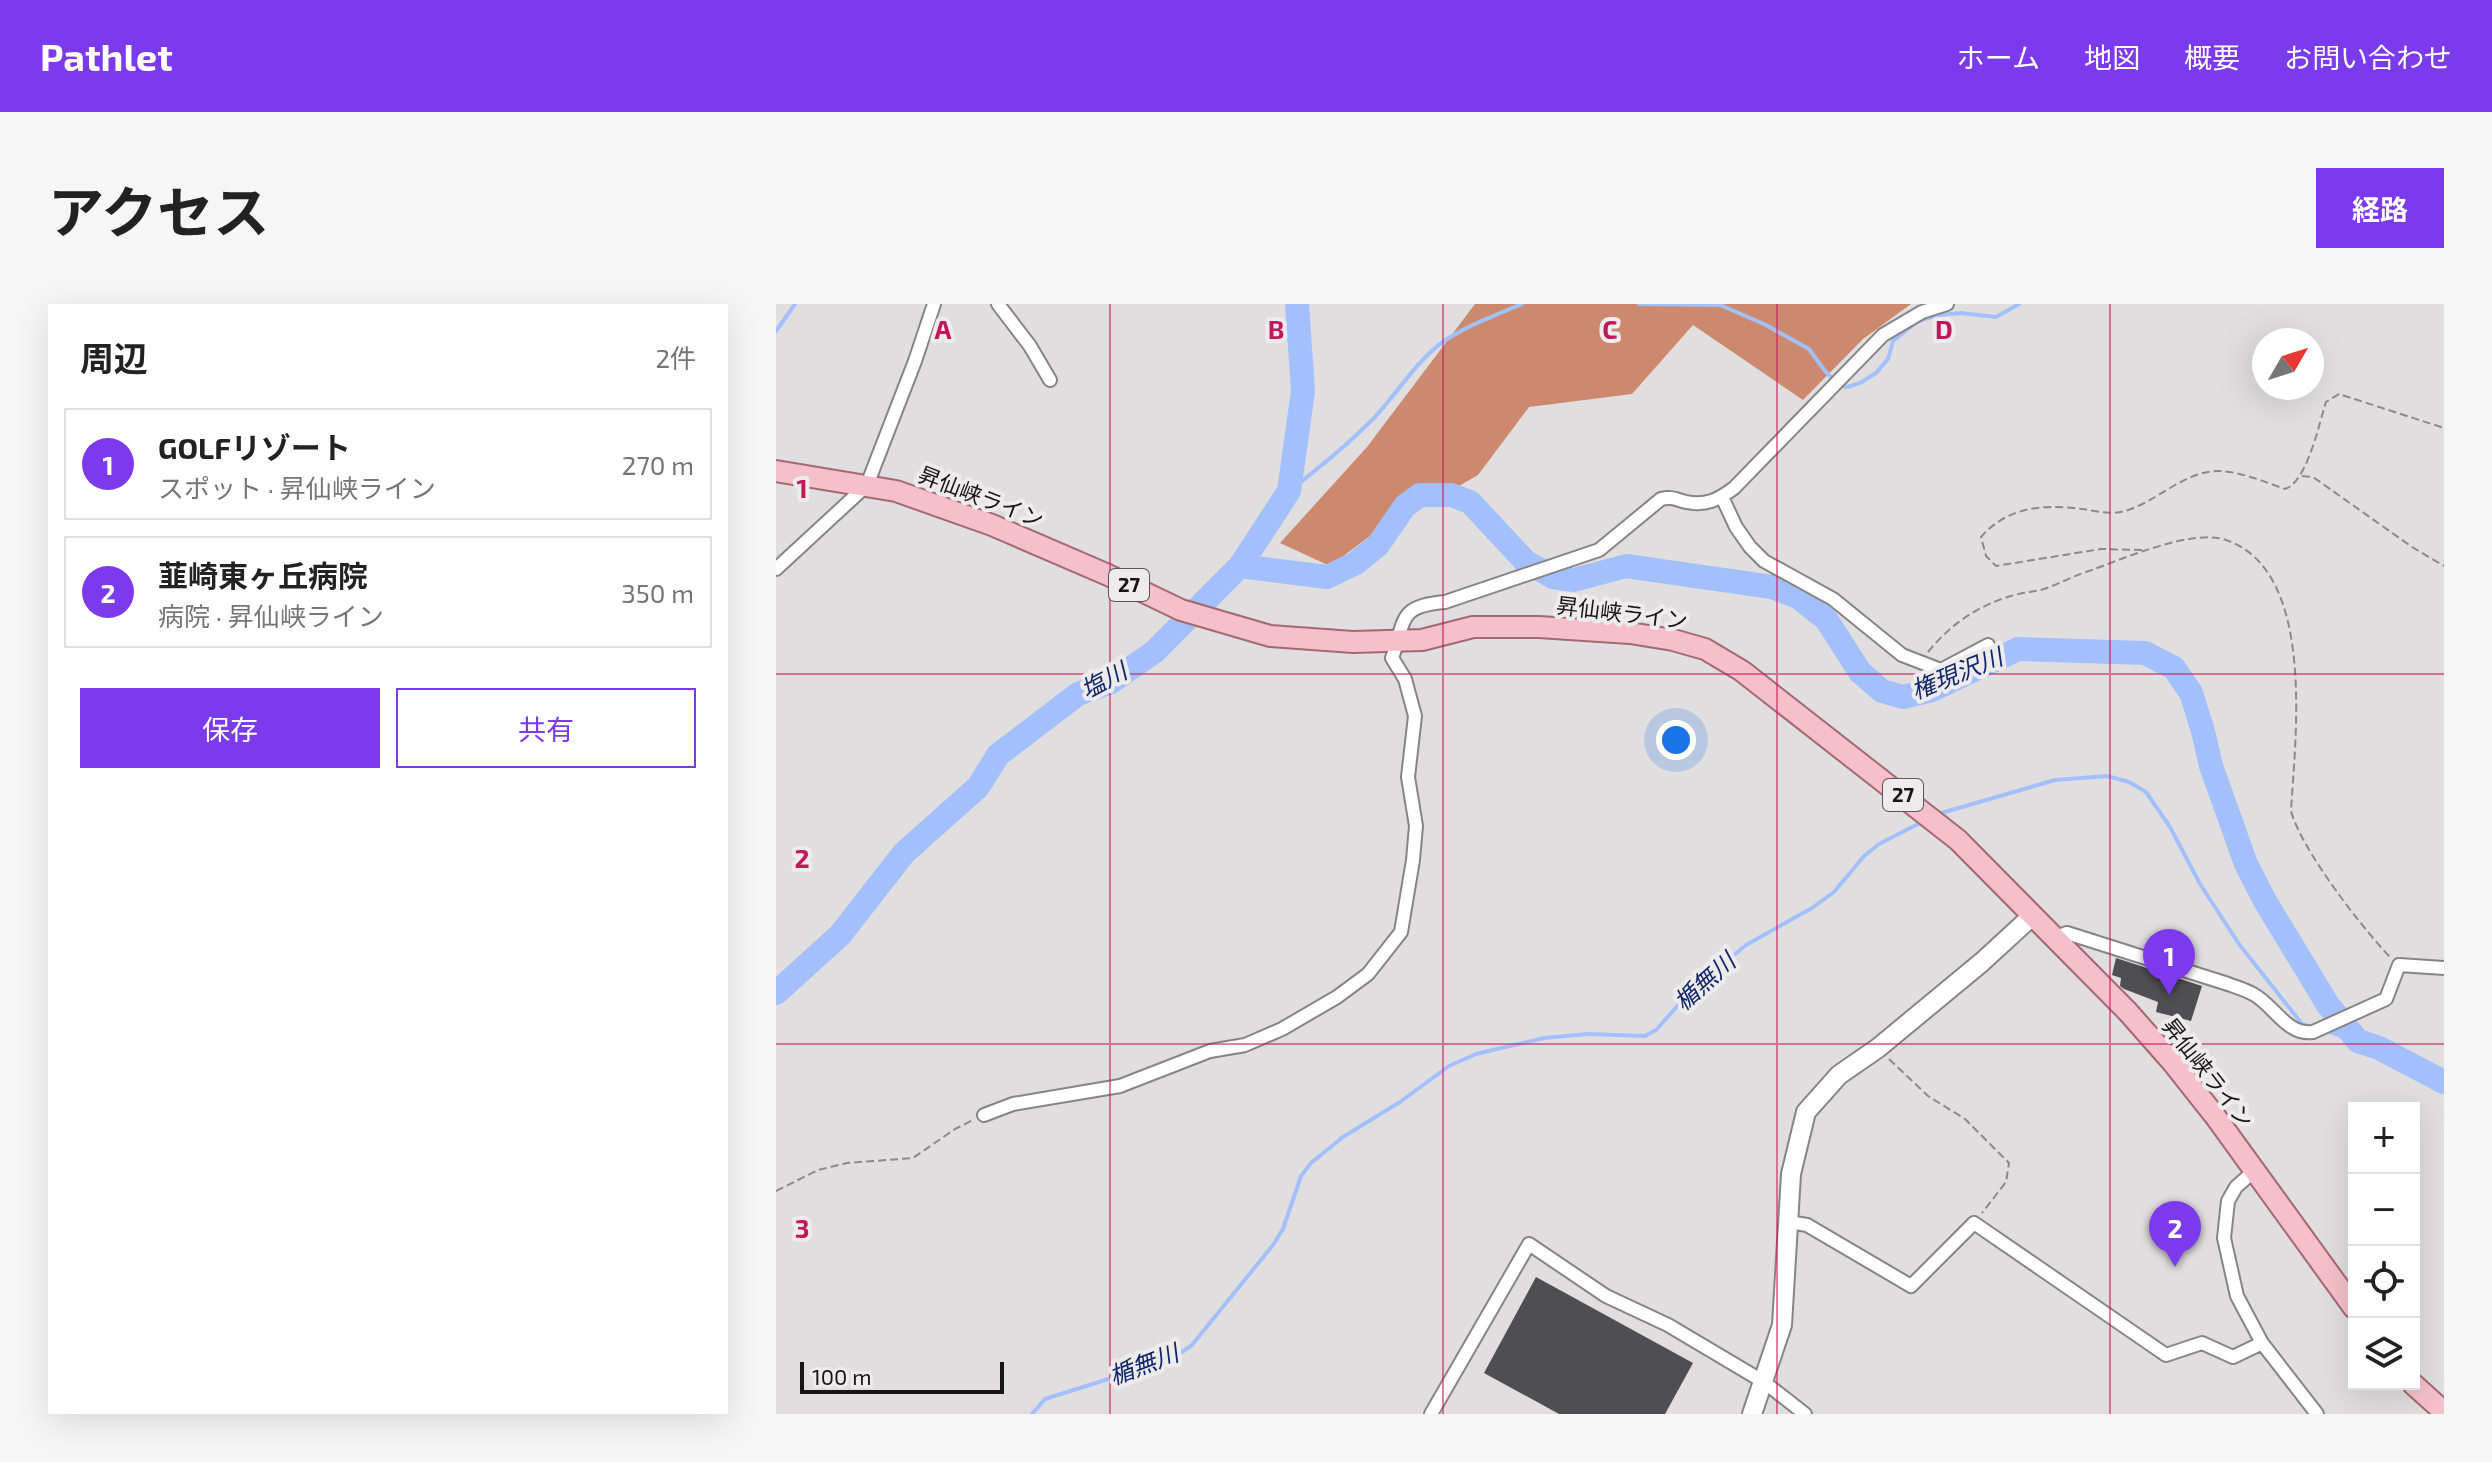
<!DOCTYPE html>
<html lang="ja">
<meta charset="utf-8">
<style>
:root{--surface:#fff;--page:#f6f6f6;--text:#222;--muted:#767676;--line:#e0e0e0;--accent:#7c3aed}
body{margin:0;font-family:"Exo 2","Noto Sans JP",sans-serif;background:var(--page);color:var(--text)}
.controls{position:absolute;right:24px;bottom:24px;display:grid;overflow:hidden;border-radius:0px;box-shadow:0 8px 32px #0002}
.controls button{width:72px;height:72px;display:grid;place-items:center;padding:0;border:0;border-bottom:2px solid var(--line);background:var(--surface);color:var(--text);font:40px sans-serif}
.compass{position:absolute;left:1476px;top:24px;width:72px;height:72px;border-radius:50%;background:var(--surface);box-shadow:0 8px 32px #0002;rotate:51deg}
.scale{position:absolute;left:24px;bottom:20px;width:204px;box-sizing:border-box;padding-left:8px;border:4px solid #171617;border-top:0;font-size:22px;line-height:28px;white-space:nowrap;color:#171617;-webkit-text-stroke:6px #eeebed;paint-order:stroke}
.you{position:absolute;left:900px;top:436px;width:28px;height:28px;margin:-20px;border:6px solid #fff;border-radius:50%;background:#1a73e8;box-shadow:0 0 0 12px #1a73e833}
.badge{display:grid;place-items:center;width:52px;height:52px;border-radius:50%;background:var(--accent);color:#fff;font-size:26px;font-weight:700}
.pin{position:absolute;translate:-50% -66px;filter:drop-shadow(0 2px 4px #0008)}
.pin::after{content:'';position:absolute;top:42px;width:28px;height:24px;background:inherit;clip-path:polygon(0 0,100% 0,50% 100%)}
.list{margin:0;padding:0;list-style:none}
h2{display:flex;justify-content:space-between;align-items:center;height:104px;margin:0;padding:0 32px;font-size:34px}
h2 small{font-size:26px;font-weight:400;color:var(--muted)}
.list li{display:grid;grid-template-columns:52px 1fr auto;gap:24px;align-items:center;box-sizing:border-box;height:112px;margin:0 16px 16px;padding:0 16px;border:2px solid var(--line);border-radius:0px}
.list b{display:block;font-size:30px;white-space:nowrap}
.list p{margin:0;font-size:26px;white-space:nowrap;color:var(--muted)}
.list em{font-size:26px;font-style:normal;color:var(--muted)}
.actions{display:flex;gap:16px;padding:24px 32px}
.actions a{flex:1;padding:18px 0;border:2px solid var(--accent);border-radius:0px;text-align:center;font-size:28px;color:var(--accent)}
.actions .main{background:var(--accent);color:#fff}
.icon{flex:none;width:44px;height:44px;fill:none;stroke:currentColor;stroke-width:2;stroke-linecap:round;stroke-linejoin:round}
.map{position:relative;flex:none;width:1668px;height:1110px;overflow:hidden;border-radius:0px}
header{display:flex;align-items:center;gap:48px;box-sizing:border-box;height:112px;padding:0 40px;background:var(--accent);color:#fff}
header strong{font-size:38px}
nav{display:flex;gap:44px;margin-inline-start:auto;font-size:28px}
.intro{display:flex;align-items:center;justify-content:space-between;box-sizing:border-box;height:192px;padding:0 48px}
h1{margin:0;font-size:56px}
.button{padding:20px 36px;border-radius:0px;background:var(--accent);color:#fff;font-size:28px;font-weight:700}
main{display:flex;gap:48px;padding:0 48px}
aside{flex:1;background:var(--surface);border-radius:0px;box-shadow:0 8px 32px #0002}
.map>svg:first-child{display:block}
</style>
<header>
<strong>Pathlet</strong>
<nav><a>ホーム</a><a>地図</a><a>概要</a><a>お問い合わせ</a></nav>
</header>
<div class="intro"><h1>アクセス</h1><a class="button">経路</a></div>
<main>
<aside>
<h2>周辺<small>2件</small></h2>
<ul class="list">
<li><span class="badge">1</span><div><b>GOLFリゾート</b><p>スポット · 昇仙峡ライン</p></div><em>270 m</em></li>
<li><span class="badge">2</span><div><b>韮崎東ヶ丘病院</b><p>病院 · 昇仙峡ライン</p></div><em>350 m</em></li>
</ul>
<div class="actions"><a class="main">保存</a><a>共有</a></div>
</aside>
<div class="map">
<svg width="1668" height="1110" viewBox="0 0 1668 1110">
<rect width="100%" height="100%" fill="#e1dee0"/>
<path fill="#cd896d" d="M699,0H1135L1087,35L1027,96L917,21L856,90L753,103L702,171L683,182L645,183L623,192L598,229L554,262L504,239L591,143Z"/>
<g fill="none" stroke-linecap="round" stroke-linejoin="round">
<path stroke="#a3c0fd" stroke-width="4" d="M863,0L944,1L988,20L1033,45L1049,67L1064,82L1071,83L1084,79L1100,69L1112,55L1117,37L1142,17L1162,11L1185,9L1220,13L1243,0
M0,27L19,0
M513,187C542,165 571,141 597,115C621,90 640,57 668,37C692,21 720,11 746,0
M1162,510L1279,476L1331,472L1353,478L1370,488L1394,523L1424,580L1463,640L1526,720L1536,723
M1548,726L1582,737
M256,1110L269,1095L396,1055L416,1041L497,941L507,925L525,872L535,859L567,833L624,798L673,762L700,750L768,734L811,730L869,732L880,726L914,688L970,641L1036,604L1058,588L1088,552L1103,540L1146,518"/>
<path stroke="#a3c0fd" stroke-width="24" d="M464,262L551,273L580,259L602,241L629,202L644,191H675L694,198L750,258L777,273L798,276L850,262L996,283L1022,293L1050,315L1084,368L1106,387L1127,393L1156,386L1242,345L1369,349L1398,364L1415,389L1427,427L1435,462L1470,560L1489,597L1552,701L1582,737L1603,744L1668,778
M0,689L64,631L128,549L202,483L222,451L302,390L335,378L378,348L464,262L513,187L527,87L521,0"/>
</g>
<path fill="#4f4e51" d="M1340,654L1426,682L1415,717L1380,708L1382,698L1348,685L1344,682L1345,674L1336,671Z
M760,973L917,1059L889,1110H783L708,1069Z"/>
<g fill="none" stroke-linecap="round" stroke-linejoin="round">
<defs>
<path id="street" d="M222,0L254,42L274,76
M946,193L960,223L974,243L988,257L1057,295L1126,351L1165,366L1212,341
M0,265L91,181L139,57L158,0
M1280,633L1291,629L1452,680C1460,683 1470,686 1477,690C1498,701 1511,732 1537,728L1610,695L1623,661L1668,664
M208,811L237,800L344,782L434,747L469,741L506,725L561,693L592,670L625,628L637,556L640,522L632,473L639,412L629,375L616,354C630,315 622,302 669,298L823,246L885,195C896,192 901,196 910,198C930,202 942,196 958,184L1107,31L1146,8L1171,0
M1478,867L1460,883L1452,897L1448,934L1461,992L1486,1039L1541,1110
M1013,918L1031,921L1135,982L1198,919L1390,1051L1426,1039L1457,1053L1486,1039
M655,1110L753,940L830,992L892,1021L988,1078L1029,1110"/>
<path id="secondary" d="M976,1110L1006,1021L1015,870L1030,808L1063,771L1102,744L1206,658L1256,612"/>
<path id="primary" d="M0,167L120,187L216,221L332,271L405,306L494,332L577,338L646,336L697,323H763L854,329L897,336L929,345L966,367L1182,536L1352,708L1397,759L1439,812L1578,1004
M1637,1080L1668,1108"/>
</defs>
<use href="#street" stroke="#878486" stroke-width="16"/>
<use href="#secondary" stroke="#878486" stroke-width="22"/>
<use href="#primary" stroke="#a36973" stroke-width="24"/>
<path stroke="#8b898a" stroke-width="2" stroke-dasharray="8 4" stroke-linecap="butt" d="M1526,172L1537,173L1636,243L1668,262
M1366,246L1325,245L1220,262L1210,252L1205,233C1232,202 1269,200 1306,205C1320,207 1335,211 1349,207C1381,198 1409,166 1444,167C1466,168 1489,178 1509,185C1531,178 1543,120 1550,98L1563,90L1668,124
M1152,348C1175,320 1201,302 1235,292C1245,289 1255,288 1265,286C1281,281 1295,273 1310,268C1345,256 1415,224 1450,236C1541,267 1519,435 1515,507C1525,545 1586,624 1614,653
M1113,755L1152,792L1189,815L1233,859L1230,878L1206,909
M0,887L42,866L71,859L137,854L179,825L197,816"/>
<use href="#street" stroke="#fff" stroke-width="12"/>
<use href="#secondary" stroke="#fff" stroke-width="18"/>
<use href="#primary" stroke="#f5c0c9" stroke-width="20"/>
</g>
<path fill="none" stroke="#c2185b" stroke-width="2" stroke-opacity="0.55" d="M334,0V1110M667,0V1110M1001,0V1110M1334,0V1110M0,370H1668M0,740H1668"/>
<g text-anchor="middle" stroke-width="8" stroke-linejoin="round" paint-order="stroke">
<g fill="#eeebed" stroke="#585657" stroke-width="2">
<rect x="333" y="265" width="40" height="32" rx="6"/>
<rect x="1107" y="475" width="40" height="32" rx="6"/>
</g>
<g font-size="20" font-weight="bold" fill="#171617">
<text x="353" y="288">27</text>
<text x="1127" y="498">27</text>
</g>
<g font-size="22" fill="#171617" stroke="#eeebed">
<text transform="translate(205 193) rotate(21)" y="8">昇仙峡ライン</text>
<text transform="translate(846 309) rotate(7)" y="8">昇仙峡ライン</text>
<text transform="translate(1432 769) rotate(52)" y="8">昇仙峡ライン</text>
</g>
<g font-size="24" font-style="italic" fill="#0f266b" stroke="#eeebed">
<text transform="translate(1181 370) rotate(-22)" y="8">権現沢川</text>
<text transform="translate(328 377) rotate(-28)" y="8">塩川</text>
<text transform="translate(929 678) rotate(-42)" y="8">楯無川</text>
<text transform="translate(368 1061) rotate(-21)" y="8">楯無川</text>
</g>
</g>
<g font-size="26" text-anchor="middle" font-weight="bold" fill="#c2185b" stroke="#eeebed" stroke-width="8" stroke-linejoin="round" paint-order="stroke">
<text x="167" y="35">A</text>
<text x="500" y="35">B</text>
<text x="834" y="35">C</text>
<text x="1168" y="35">D</text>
<text x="26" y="194">1</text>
<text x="26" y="564">2</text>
<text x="26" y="934">3</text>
</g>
</svg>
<div class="controls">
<button>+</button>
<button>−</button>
<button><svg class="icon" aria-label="locate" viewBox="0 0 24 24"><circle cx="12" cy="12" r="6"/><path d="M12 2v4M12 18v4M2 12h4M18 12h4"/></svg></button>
<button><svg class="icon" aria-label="layers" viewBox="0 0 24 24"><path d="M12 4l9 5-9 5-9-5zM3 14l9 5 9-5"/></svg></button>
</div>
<svg class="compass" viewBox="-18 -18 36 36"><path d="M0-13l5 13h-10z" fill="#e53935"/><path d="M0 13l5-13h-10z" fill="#767676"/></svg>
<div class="scale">100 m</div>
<div class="you"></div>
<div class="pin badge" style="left:1393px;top:691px">1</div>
<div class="pin badge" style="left:1399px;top:963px">2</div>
</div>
</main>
